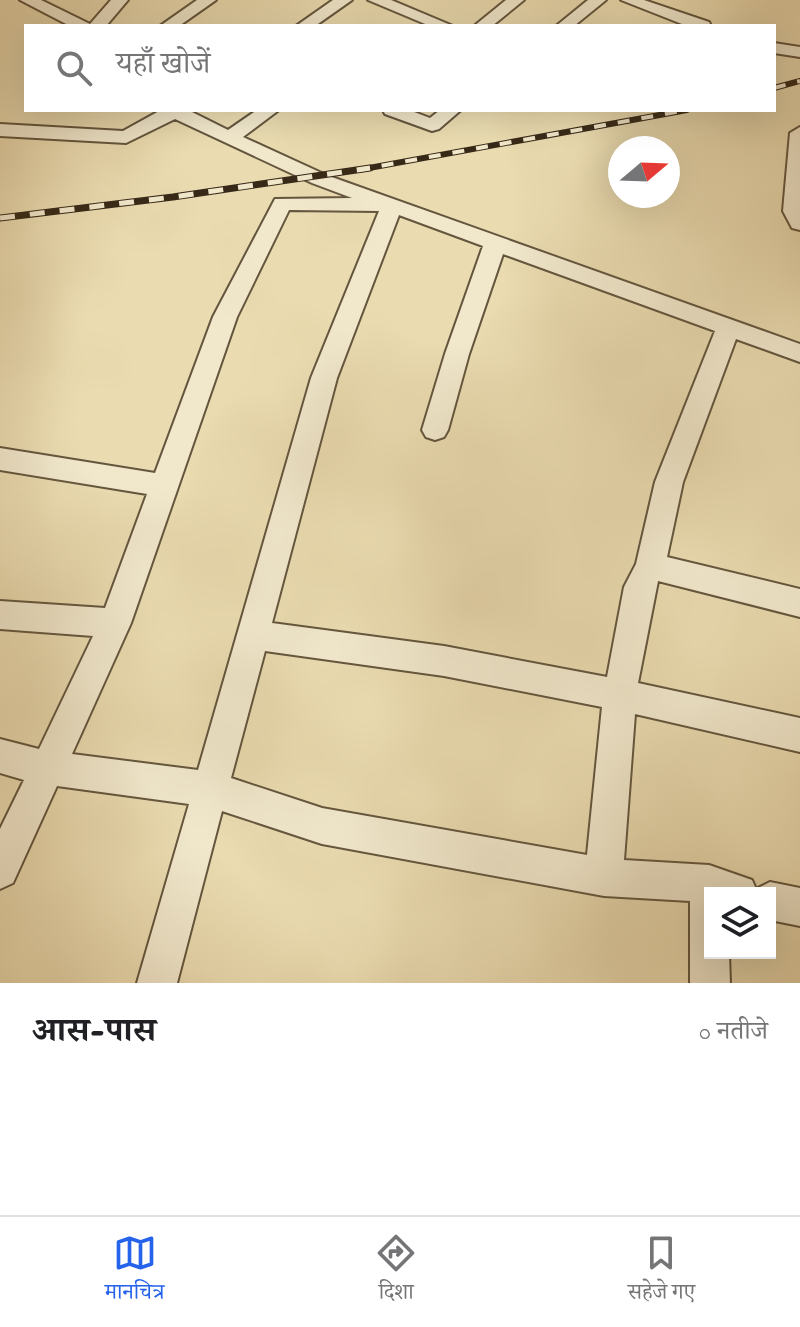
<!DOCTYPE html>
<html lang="hi">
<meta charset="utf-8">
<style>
:root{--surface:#fff;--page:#f6f6f6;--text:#202124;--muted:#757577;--line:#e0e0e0;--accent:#2563eb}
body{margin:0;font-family:"IM FELL English","Noto Serif Devanagari",serif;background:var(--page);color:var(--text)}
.controls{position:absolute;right:24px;bottom:24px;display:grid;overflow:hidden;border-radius:0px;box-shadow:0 8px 32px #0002}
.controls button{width:72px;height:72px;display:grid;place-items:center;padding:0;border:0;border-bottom:2px solid var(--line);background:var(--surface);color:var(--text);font:40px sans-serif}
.compass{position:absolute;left:608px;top:136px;width:72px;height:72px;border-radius:50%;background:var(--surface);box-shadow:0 8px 32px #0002;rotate:71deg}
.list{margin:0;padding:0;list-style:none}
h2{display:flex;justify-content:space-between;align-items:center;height:104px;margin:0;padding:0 32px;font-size:34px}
h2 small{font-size:26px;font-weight:400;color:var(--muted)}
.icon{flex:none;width:44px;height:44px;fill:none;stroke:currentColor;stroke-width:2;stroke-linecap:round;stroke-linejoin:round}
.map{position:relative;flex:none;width:800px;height:983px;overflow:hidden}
.search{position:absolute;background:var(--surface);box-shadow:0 8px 32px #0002;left:24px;right:24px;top:24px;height:88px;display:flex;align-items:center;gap:20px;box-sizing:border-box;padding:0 28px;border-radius:0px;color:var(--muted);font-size:30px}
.sheet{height:232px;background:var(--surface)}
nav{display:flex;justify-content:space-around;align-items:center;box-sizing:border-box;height:112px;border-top:2px solid var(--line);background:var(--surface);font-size:22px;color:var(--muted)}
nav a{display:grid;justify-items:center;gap:4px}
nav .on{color:var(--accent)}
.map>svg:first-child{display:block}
</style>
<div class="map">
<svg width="800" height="983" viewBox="0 0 800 983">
<rect width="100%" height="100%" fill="#eadbb0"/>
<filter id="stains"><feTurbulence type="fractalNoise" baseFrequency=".0025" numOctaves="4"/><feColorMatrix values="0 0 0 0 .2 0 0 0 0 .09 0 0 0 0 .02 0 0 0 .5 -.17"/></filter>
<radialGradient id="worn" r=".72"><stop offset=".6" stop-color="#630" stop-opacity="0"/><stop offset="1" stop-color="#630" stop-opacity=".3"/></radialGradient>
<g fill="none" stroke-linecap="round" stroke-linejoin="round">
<defs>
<path id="minor" d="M20,0H41L90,24L111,0H128L106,26H70Z
M197,0H216L179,26H160Z
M333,0H352L315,26H296Z
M368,0H391L453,26H430Z
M506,0H524L492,26H474Z
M588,0H606L574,26H556Z
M621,0H644L709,22L711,26H687Z
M774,43L800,47V57L774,53Z
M161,110H188L228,130L257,110H279L243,137L326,175L800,344V362L736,339L683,482L667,557L800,589V617L658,581L638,683L800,718V752L635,714L624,860L709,865L752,880L756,889L770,882L800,888V926L770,920V893H710V953H729L730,983H690V901L604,896L322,844L222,811L177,983H137L189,804L57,786L13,883L0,889V829L24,780L0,773V739L39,749L93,636L0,629V601L105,608L147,494L0,470V448L155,473L213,317L275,199L352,198L312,183L175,119L126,143L0,136V124L123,131ZM289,210L379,211L311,378L198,770L72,754L131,623L237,317ZM399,215L483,246L445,354L422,430L426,437L435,440L444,437L448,430L469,354L503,254L715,331L655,482L636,564L624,587L607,677L444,646L272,623L337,378ZM265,651L444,676L602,707L587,855L322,808L231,778Z
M383,110H409L430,118L440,110H461L439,129L432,131L385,114Z
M800,127V230L792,228L783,211L790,133Z"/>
</defs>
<use href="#minor" stroke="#64563e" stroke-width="4"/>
<use href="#minor" fill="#f1e8cc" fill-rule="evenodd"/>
<defs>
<path id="rail-far1" d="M774,88L800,81
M358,170L687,110"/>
<path id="rail" d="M0,218L173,197L370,168"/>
</defs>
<use href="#rail-far1" stroke="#372918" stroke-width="6"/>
<use href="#rail" stroke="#372918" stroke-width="7"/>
<use href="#rail-far1" stroke="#f1e8cc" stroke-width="4" stroke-dasharray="12" stroke-linecap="butt"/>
<use href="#rail" stroke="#f1e8cc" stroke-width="5" stroke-dasharray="15" stroke-linecap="butt"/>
</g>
<rect width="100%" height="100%" filter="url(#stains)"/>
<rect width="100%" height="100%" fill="url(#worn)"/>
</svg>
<div class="controls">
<button><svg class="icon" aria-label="layers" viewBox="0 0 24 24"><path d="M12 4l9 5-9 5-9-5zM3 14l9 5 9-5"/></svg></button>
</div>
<svg class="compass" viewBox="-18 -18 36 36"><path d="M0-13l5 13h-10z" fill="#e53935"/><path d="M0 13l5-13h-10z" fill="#757577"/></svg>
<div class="search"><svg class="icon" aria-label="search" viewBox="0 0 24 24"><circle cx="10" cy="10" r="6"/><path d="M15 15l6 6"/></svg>यहाँ खोजें</div>
</div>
<section class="sheet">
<h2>आस-पास<small>0 नतीजे</small></h2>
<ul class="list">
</ul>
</section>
<nav>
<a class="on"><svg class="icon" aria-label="map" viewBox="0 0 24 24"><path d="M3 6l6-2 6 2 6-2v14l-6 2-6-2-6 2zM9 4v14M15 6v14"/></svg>मानचित्र</a>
<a><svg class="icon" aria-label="directions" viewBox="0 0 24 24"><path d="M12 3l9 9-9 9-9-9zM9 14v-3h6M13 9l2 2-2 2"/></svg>दिशा</a>
<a><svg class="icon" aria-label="saved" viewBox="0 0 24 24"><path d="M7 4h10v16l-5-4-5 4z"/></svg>सहेजे गए</a>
</nav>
